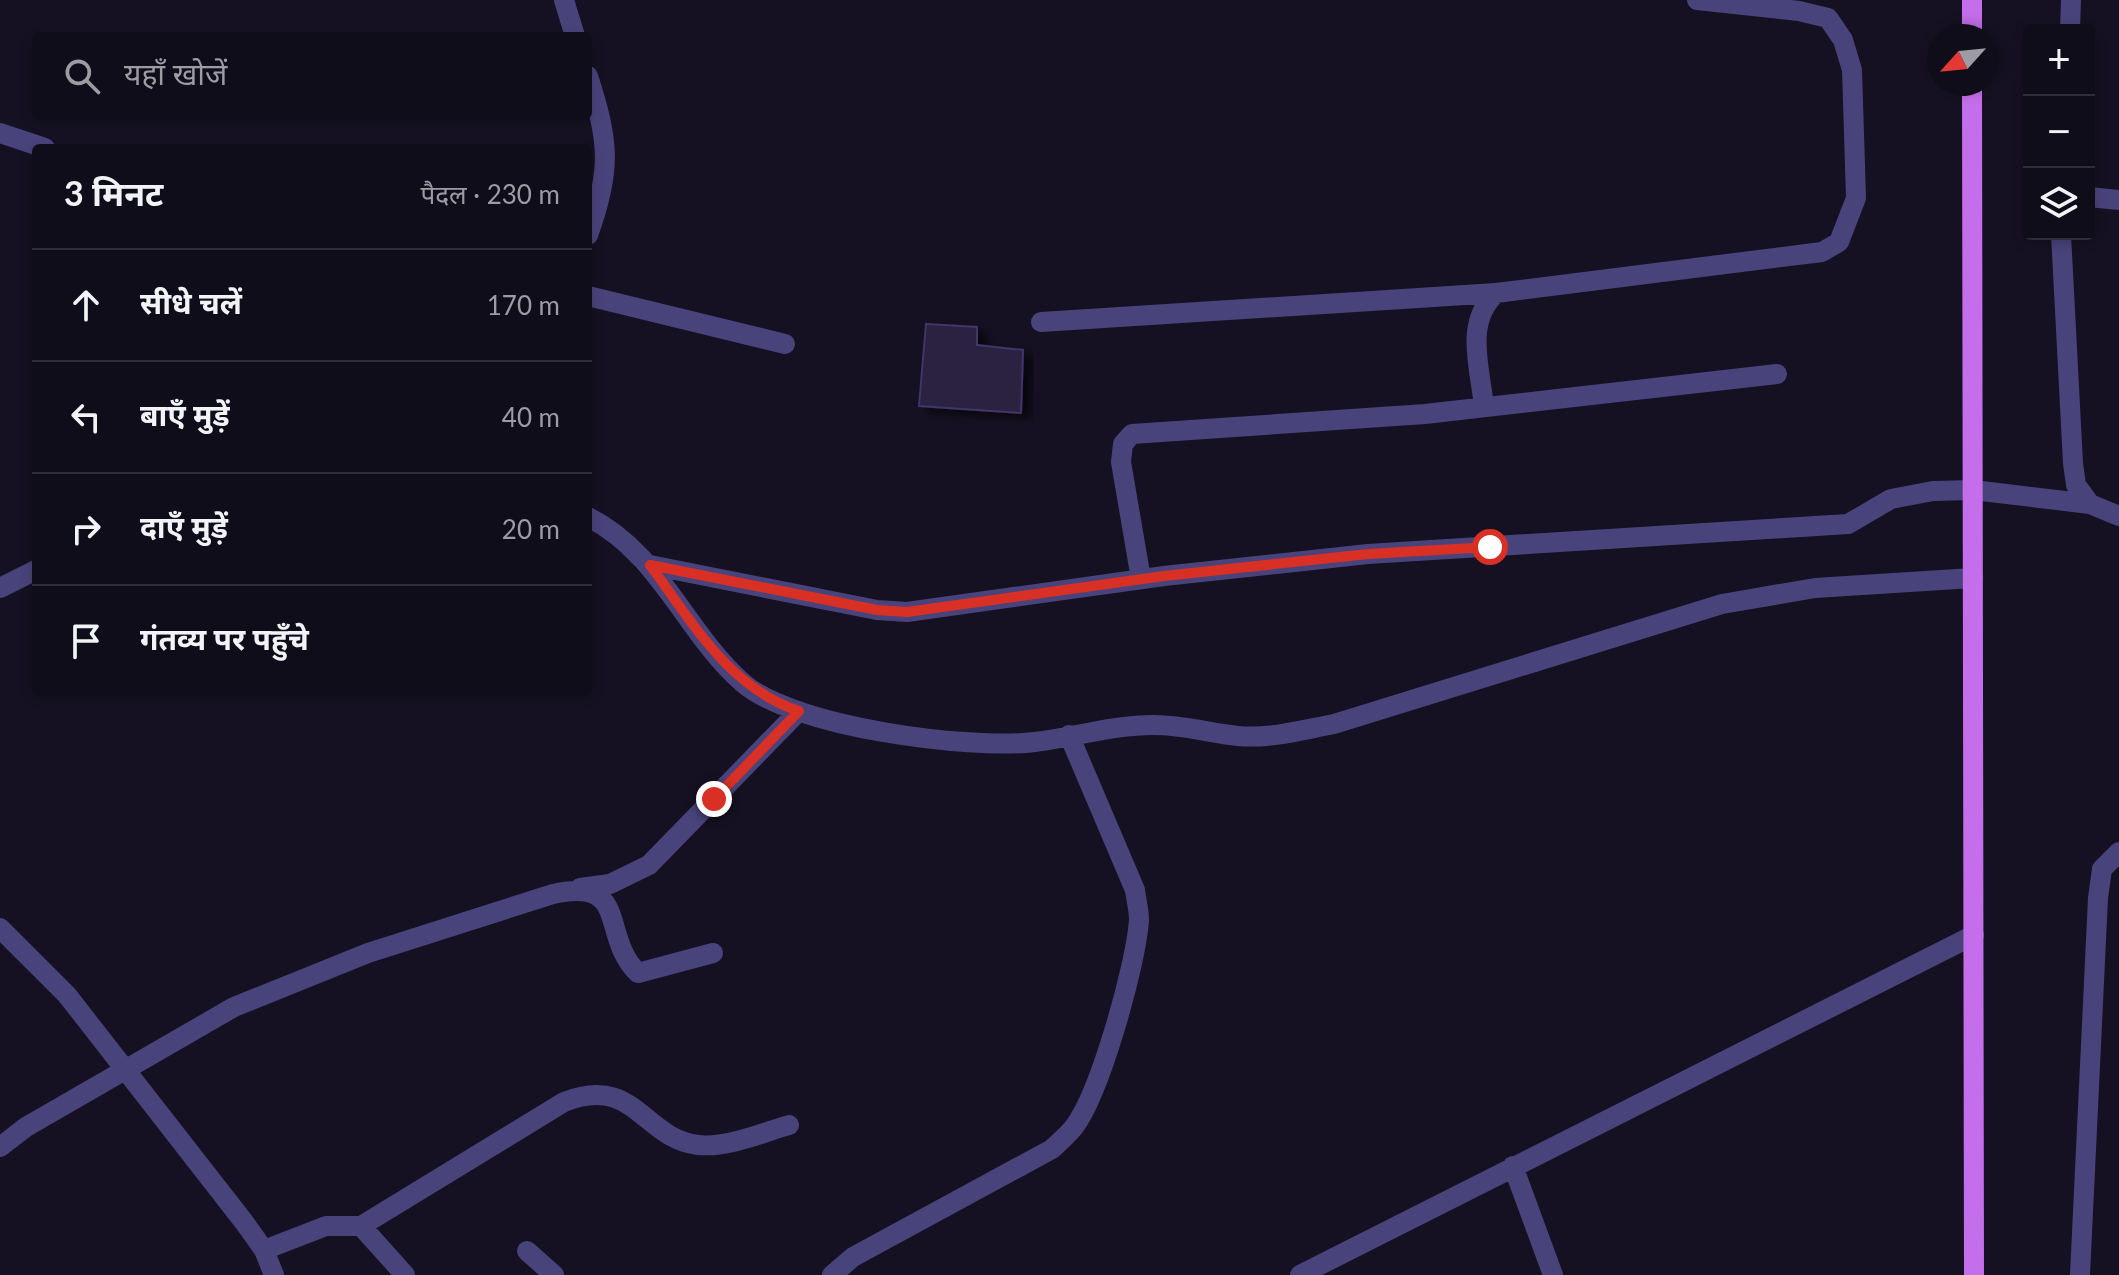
<!DOCTYPE html>
<html lang="hi">
<meta charset="utf-8">
<style>
:root{--surface:#100d1a;--page:#1e1b27;--text:#f1f3f6;--muted:#9c9ca2;--line:#302d39}
body{margin:0;font-family:Lato,"Noto Sans Devanagari",sans-serif;background:var(--page);color:var(--text)}
.controls{position:absolute;right:24px;top:24px;display:grid;overflow:hidden;border-radius:8px;box-shadow:0 4px 12px #0003}
.controls button{width:72px;height:72px;display:grid;place-items:center;padding:0;border:0;border-bottom:2px solid var(--line);background:var(--surface);color:var(--text);font:40px sans-serif}
.compass{position:absolute;left:1927px;top:24px;width:72px;height:72px;border-radius:50%;background:var(--surface);box-shadow:0 4px 12px #0003;rotate:243deg}
.stop{position:absolute;width:24px;height:24px;margin:-18px;border:6px solid #d93025;border-radius:50%;background:#fff}
.stop.end{background:#d93025;border-color:#fff;box-shadow:0 2px 8px #0008}
.list{margin:0;padding:0;list-style:none}
h2{display:flex;justify-content:space-between;align-items:center;height:104px;margin:0;padding:0 32px;font-size:34px}
h2 small{font-size:26px;font-weight:400;color:var(--muted)}
.list li{display:grid;grid-template-columns:52px 1fr auto;gap:24px;align-items:center;box-sizing:border-box;height:112px;padding:0 32px;border-top:2px solid var(--line)}
.list b{display:block;font-size:30px;white-space:nowrap}
.list em{font-size:26px;font-style:normal;color:var(--muted)}
.icon{flex:none;width:44px;height:44px;fill:none;stroke:currentColor;stroke-width:2;stroke-linecap:round;stroke-linejoin:round}
.map{position:relative;flex:none;width:2119px;height:1275px;overflow:hidden}
.search{position:absolute;background:var(--surface);box-shadow:0 4px 12px #0003;left:32px;top:32px;width:560px;height:88px;display:flex;align-items:center;gap:20px;box-sizing:border-box;padding:0 28px;border-radius:8px;color:var(--muted);font-size:30px}
.panel{position:absolute;background:var(--surface);box-shadow:0 4px 12px #0003;left:32px;top:144px;width:560px;height:552px;border-radius:8px}
.map>svg:first-child{display:block}
</style>
<div class="map">
<svg width="2119" height="1275" viewBox="0 0 2119 1275">
<defs>
<filter id="shadow"><feDropShadow dx="9" dy="5" stdDeviation="4" flood-color="#0009"/></filter>
</defs>
<rect width="100%" height="100%" fill="#151122"/>
<path fill="#292041" stroke="#43356a" stroke-width="2" filter="url(#shadow)" d="M926,324L977,327V345L1023,350L1021,413L919,406Z"/>
<g fill="none" stroke-linecap="round" stroke-linejoin="round">
<path stroke="#49437b" stroke-width="20" d="M564,0L575,36
M2070,30L2071,0
M588,76C609,141 612,170 588,235
M0,133L45,148
M2089,197L2119,200
M2061,234L2073,463L2076,485L2090,504
M588,296L785,344
M1041,322L1496,293
M1484,407C1480,366 1464,323 1496,293L1822,252L1839,242L1856,198L1852,70L1843,40L1828,18L1799,11L1697,0
M588,517C660,553 685,632 743,683C793,727 969,750 1035,742C1075,737 1114,725 1154,725C1183,725 1210,733 1238,736C1270,739 1302,730 1334,724L1722,604L1815,588L1973,578
M650,565L877,610L907,612L1164,576L1368,554L1848,524L1891,499L1933,491L1973,490L2090,504L2119,516
M1141,579L1121,462L1123,444L1132,434L1425,414L1777,374
M0,588L36,570
M580,888L610,884L649,865L799,711
M0,928L67,995L244,1222L264,1250L274,1275
M0,1147L26,1127L234,1007L368,953L553,894C631,877 599,935 638,973L713,953
M1513,1166L1553,1275
M361,1226L564,1102C635,1074 642,1138 698,1145C727,1148 762,1133 789,1125
M264,1250L326,1226H361L405,1275
M527,1251L554,1275
M832,1275L853,1257L1052,1149C1059,1142 1068,1135 1074,1127C1100,1093 1136,965 1139,920C1139,910 1136,899 1135,890L1069,735
M1300,1275L1974,935
M2080,1275L2098,898L2102,869L2119,852"/>
<path stroke="#c56eeb" stroke-width="20" d="M1972,0V36
M1972,84L1974,1275"/>
</g>
<g fill="none" stroke-linecap="round" stroke-linejoin="round">
<path stroke="#d93025" stroke-width="10" d="M714,799L799,711C729,688 692,622 650,565L877,610L907,612L1164,576L1368,554L1490,547"/>
</g>
</svg>
<div class="controls">
<button>+</button>
<button>−</button>
<button><svg class="icon" aria-label="layers" viewBox="0 0 24 24"><path d="M12 4l9 5-9 5-9-5zM3 14l9 5 9-5"/></svg></button>
</div>
<svg class="compass" viewBox="-18 -18 36 36"><path d="M0-13l5 13h-10z" fill="#e53935"/><path d="M0 13l5-13h-10z" fill="#9c9ca2"/></svg>
<div class="stop" style="left:1490px;top:547px"></div>
<div class="stop end" style="left:714px;top:799px"></div>
<div class="search"><svg class="icon" aria-label="search" viewBox="0 0 24 24"><circle cx="10" cy="10" r="6"/><path d="M15 15l6 6"/></svg>यहाँ खोजें</div>
<section class="panel">
<h2>3 मिनट<small>पैदल · 230 m</small></h2>
<ul class="list">
<li><svg class="icon" aria-label="ahead" viewBox="0 0 24 24"><path d="M12 20V5M6 11l6-6 6 6"/></svg><div><b>सीधे चलें</b></div><em>170 m</em></li>
<li><svg class="icon" aria-label="left" viewBox="0 0 24 24"><path d="M17 20v-9H6M10 6l-5 5 5 5"/></svg><div><b>बाएँ मुड़ें</b></div><em>40 m</em></li>
<li><svg class="icon" aria-label="right" viewBox="0 0 24 24"><path d="M7 20v-9h11M14 6l5 5-5 5"/></svg><div><b>दाएँ मुड़ें</b></div><em>20 m</em></li>
<li><svg class="icon" aria-label="arrive" viewBox="0 0 24 24"><path d="M6 21V4h12l-3 4 3 4H6"/></svg><div><b>गंतव्य पर पहुँचे</b></div></li>
</ul>
</section>
</div>
